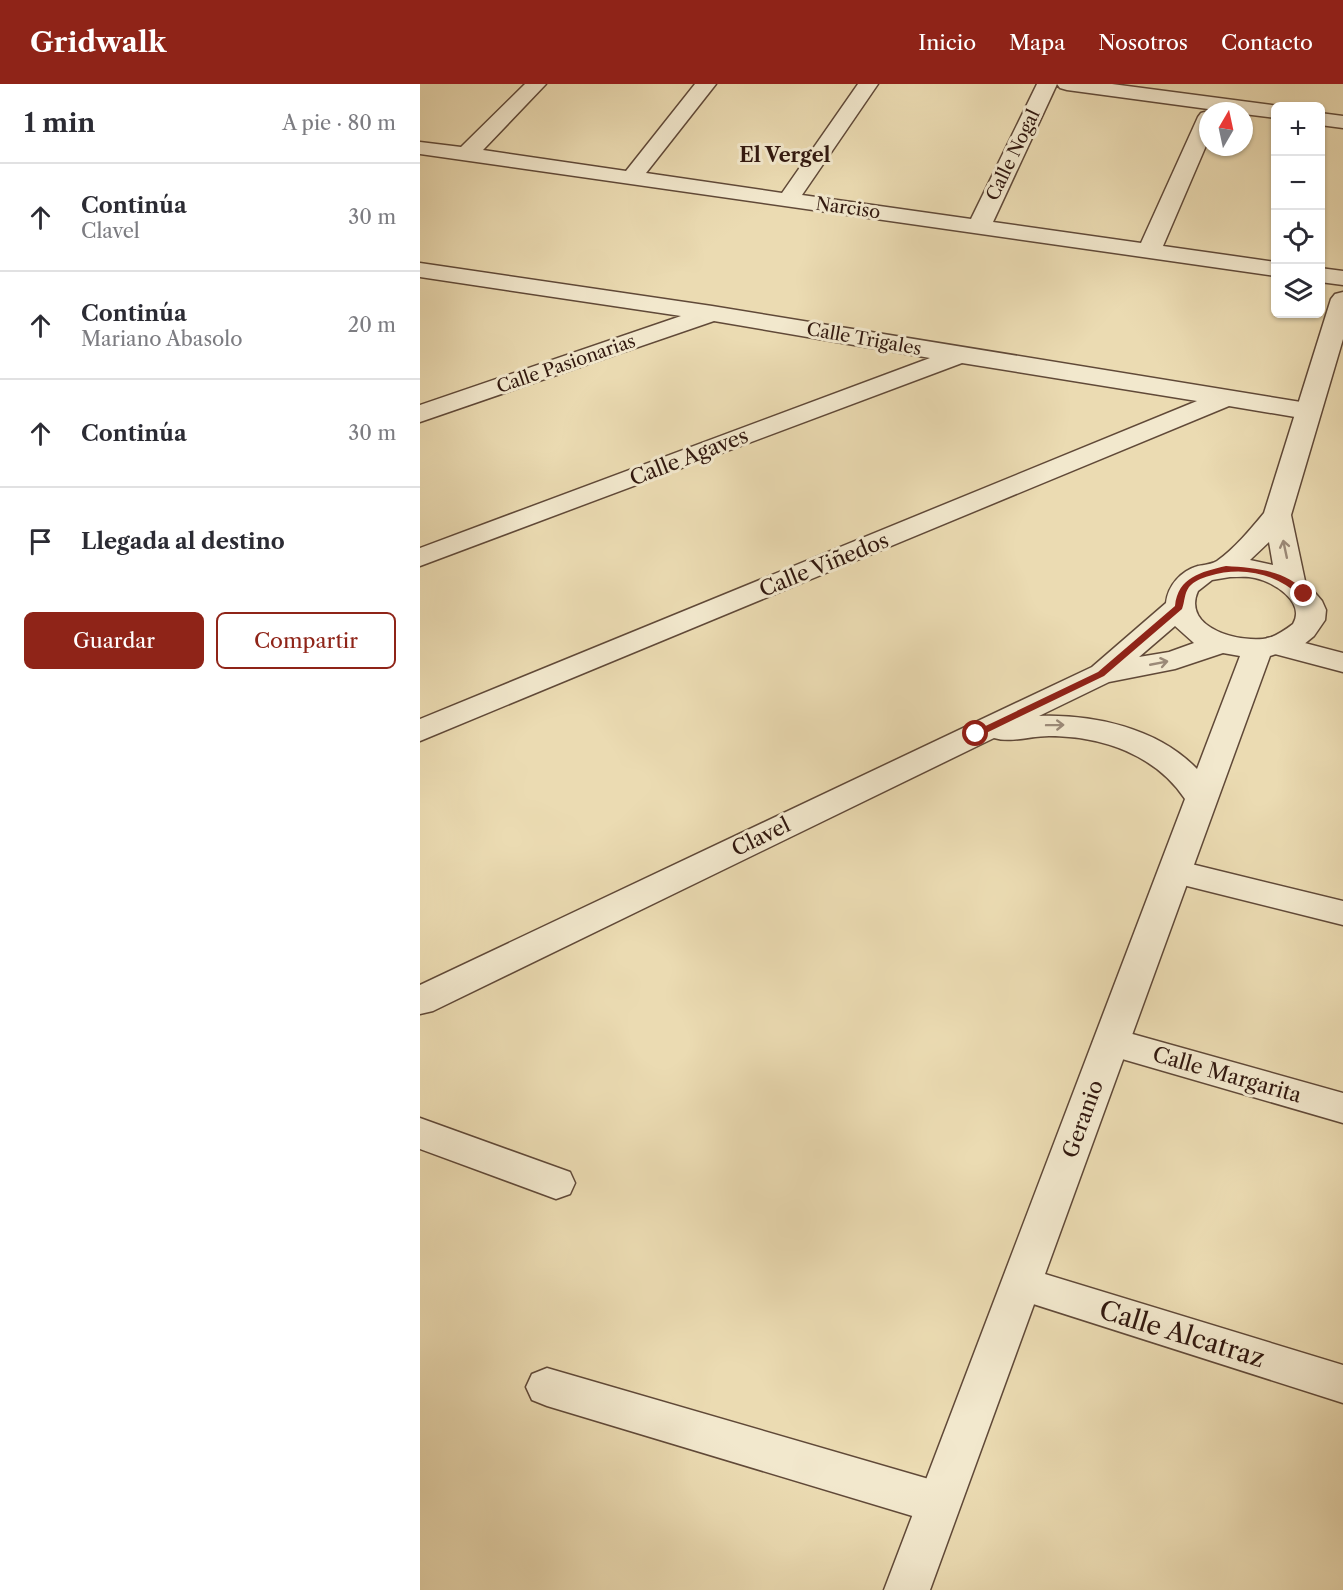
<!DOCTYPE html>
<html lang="es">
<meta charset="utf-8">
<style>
:root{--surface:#fff;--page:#f2f2f3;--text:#2b2b33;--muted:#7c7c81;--line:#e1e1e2;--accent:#8f2418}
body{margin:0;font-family:"Libre Caslon Text",serif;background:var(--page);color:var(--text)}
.controls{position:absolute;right:18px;top:18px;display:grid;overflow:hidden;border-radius:9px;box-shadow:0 2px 4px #0004}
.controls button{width:54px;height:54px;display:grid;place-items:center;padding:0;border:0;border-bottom:2px solid var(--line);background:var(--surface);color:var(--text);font:30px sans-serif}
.compass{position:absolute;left:779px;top:18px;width:54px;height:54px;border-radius:50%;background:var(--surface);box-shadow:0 2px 4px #0004;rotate:9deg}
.stop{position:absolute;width:18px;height:18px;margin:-14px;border:4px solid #8f2418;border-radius:50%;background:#fff}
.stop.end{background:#8f2418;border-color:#fff;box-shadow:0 2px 6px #0008}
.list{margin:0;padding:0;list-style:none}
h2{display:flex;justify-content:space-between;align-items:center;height:78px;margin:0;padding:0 24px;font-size:26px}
h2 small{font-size:20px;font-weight:400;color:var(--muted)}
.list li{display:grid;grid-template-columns:39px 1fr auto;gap:18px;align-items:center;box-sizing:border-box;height:108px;padding:0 24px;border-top:2px solid var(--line)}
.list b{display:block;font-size:22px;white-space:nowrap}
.list p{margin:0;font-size:20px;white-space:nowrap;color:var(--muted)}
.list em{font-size:20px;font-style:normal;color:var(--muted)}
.actions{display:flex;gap:12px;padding:18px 24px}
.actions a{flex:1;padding:14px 0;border:2px solid var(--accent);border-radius:9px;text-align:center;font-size:21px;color:var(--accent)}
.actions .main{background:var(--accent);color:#fff}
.icon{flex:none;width:33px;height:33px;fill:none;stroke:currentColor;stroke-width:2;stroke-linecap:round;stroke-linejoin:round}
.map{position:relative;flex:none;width:923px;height:1506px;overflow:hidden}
header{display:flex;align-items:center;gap:36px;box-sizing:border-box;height:84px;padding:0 30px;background:var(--accent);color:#fff}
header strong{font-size:28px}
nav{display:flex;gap:33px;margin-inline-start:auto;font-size:21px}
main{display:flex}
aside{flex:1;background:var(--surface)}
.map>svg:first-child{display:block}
</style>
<header>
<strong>Gridwalk</strong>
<nav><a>Inicio</a><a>Mapa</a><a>Nosotros</a><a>Contacto</a></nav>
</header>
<main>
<aside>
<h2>1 min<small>A pie · 80 m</small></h2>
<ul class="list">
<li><svg class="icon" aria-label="ahead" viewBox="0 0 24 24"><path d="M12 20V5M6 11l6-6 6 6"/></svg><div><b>Continúa</b><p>Clavel</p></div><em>30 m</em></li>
<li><svg class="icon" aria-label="ahead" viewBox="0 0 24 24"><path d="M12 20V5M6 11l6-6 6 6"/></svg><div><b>Continúa</b><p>Mariano Abasolo</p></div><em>20 m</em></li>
<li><svg class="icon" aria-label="ahead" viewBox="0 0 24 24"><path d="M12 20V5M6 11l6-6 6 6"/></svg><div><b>Continúa</b></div><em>30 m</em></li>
<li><svg class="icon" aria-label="arrive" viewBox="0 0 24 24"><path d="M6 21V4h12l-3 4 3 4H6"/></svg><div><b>Llegada al destino</b></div></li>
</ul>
<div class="actions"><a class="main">Guardar</a><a>Compartir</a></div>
</aside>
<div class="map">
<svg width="923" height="1506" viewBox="0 0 923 1506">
<rect width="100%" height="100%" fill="#ebdbb2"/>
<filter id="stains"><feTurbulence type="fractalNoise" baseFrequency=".00333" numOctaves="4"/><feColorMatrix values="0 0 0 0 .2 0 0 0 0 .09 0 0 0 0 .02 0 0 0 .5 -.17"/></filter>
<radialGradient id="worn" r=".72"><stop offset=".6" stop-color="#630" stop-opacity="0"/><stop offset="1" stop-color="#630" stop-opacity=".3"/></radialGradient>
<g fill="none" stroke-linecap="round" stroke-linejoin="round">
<defs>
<path id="minor" d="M105,0H126L63,66L206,87L275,0H296L226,89L362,109L438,0H458L382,111L551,135L617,0H692L859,22H856V34L824,30V27H803L647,6L640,4L637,0L573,138L721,159L778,33L781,29L788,27V57L743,162L856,178V192L0,70V58L41,63Z
M900,29L923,32V44L900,41Z
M0,179L292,222L887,319L896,322L900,327L896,332L887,335L809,322L0,657V635L777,317L542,279L0,482V464L510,274L294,237L0,338V321L261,232L0,193Z
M900,184L923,187V201L900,198Z
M858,552L923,569V588L847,568L843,561L847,554Z
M755,776L923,817V841L743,796L738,788L743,780Z
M691,944L923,1009V1039L678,968L673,958L678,948Z
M0,1034L150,1088L155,1099L150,1110L136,1115L0,1065Z
M602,1183L923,1281V1319L588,1212L582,1200L588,1188Z
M127,1284L519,1398L535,1404L541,1419L535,1434L519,1440L127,1322L112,1316L106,1303L112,1290Z"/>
<path id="tertiary" d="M923,208V255L871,431L885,497L902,517L906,526L905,536L894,552L883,561L850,572L510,1506H464L765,715C735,670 681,652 629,652C611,652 591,659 574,654L13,927L0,930V901L672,583L746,519C748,501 761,487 778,482C784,481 792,480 797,477C815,464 830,446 844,429L911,215L915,210ZM849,458L853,481L830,476ZM810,493C819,493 827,492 835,494C854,498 886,518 873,540C865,546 858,551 849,554C822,560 761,545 778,507L792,496ZM755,542L774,559L749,568L719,573ZM803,569L820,572L777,685C738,644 673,630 619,632L689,598L755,585Z"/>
</defs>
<use href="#minor" stroke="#604938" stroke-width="3"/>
<use href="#tertiary" stroke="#604938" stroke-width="3"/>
<use href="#minor" fill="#f2e8cd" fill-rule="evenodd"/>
<use href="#tertiary" fill="#f2e8cd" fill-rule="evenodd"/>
</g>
<defs><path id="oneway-shaft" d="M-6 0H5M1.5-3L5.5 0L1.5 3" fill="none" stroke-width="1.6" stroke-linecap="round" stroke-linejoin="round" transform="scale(1.5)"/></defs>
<g stroke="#9b8a78">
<use href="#oneway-shaft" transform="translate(865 465) rotate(-102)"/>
<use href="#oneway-shaft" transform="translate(739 579) rotate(-11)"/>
<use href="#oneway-shaft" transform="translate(635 641) rotate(-1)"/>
</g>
<path fill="#8f2418" d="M806,482C836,484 866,486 888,510L880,512C855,489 822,482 789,492C782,494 774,497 769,503C764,510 765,517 762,525L684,592L560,652H553V648L678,588L755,522C758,493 781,488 806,482Z"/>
<g text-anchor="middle" stroke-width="6" stroke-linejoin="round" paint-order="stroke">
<g font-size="18" fill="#31180f" stroke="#f2e8cd">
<text transform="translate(593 71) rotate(-64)" y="6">Calle Nogal</text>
<text transform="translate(428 124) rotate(8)" y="6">Narciso</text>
<text transform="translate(444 255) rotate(10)" y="6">Calle Trigales</text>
<text transform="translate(146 280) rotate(-19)" y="6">Calle Pasionarias</text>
</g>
<g font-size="20" font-weight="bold" fill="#31180f" stroke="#f2e8cd">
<text x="365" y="78">El Vergel</text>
</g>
<g font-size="21" fill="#31180f" stroke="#f2e8cd">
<text transform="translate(269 373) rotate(-21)" y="7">Calle Agaves</text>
<text transform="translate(404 481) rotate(-22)" y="7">Calle Viñedos</text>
<text transform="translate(341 753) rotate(-26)" y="7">Clavel</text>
<text transform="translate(807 991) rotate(16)" y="7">Calle Margarita</text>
<text transform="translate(663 1035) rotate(-70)" y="7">Geranio</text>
</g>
<g font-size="26" fill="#31180f" stroke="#f2e8cd">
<text transform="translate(762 1250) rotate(17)" y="9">Calle Alcatraz</text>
</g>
</g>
<rect width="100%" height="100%" filter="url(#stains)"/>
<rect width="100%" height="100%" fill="url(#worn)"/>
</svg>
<div class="controls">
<button>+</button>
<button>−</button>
<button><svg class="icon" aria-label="locate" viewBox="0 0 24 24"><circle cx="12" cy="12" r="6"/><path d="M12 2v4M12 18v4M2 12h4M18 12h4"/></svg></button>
<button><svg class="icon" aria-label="layers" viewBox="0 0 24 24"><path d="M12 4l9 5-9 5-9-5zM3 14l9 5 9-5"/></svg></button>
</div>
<svg class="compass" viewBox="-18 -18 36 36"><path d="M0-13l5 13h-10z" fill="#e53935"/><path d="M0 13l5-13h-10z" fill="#7c7c81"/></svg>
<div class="stop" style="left:556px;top:650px"></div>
<div class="stop end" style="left:884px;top:510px"></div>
</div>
</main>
